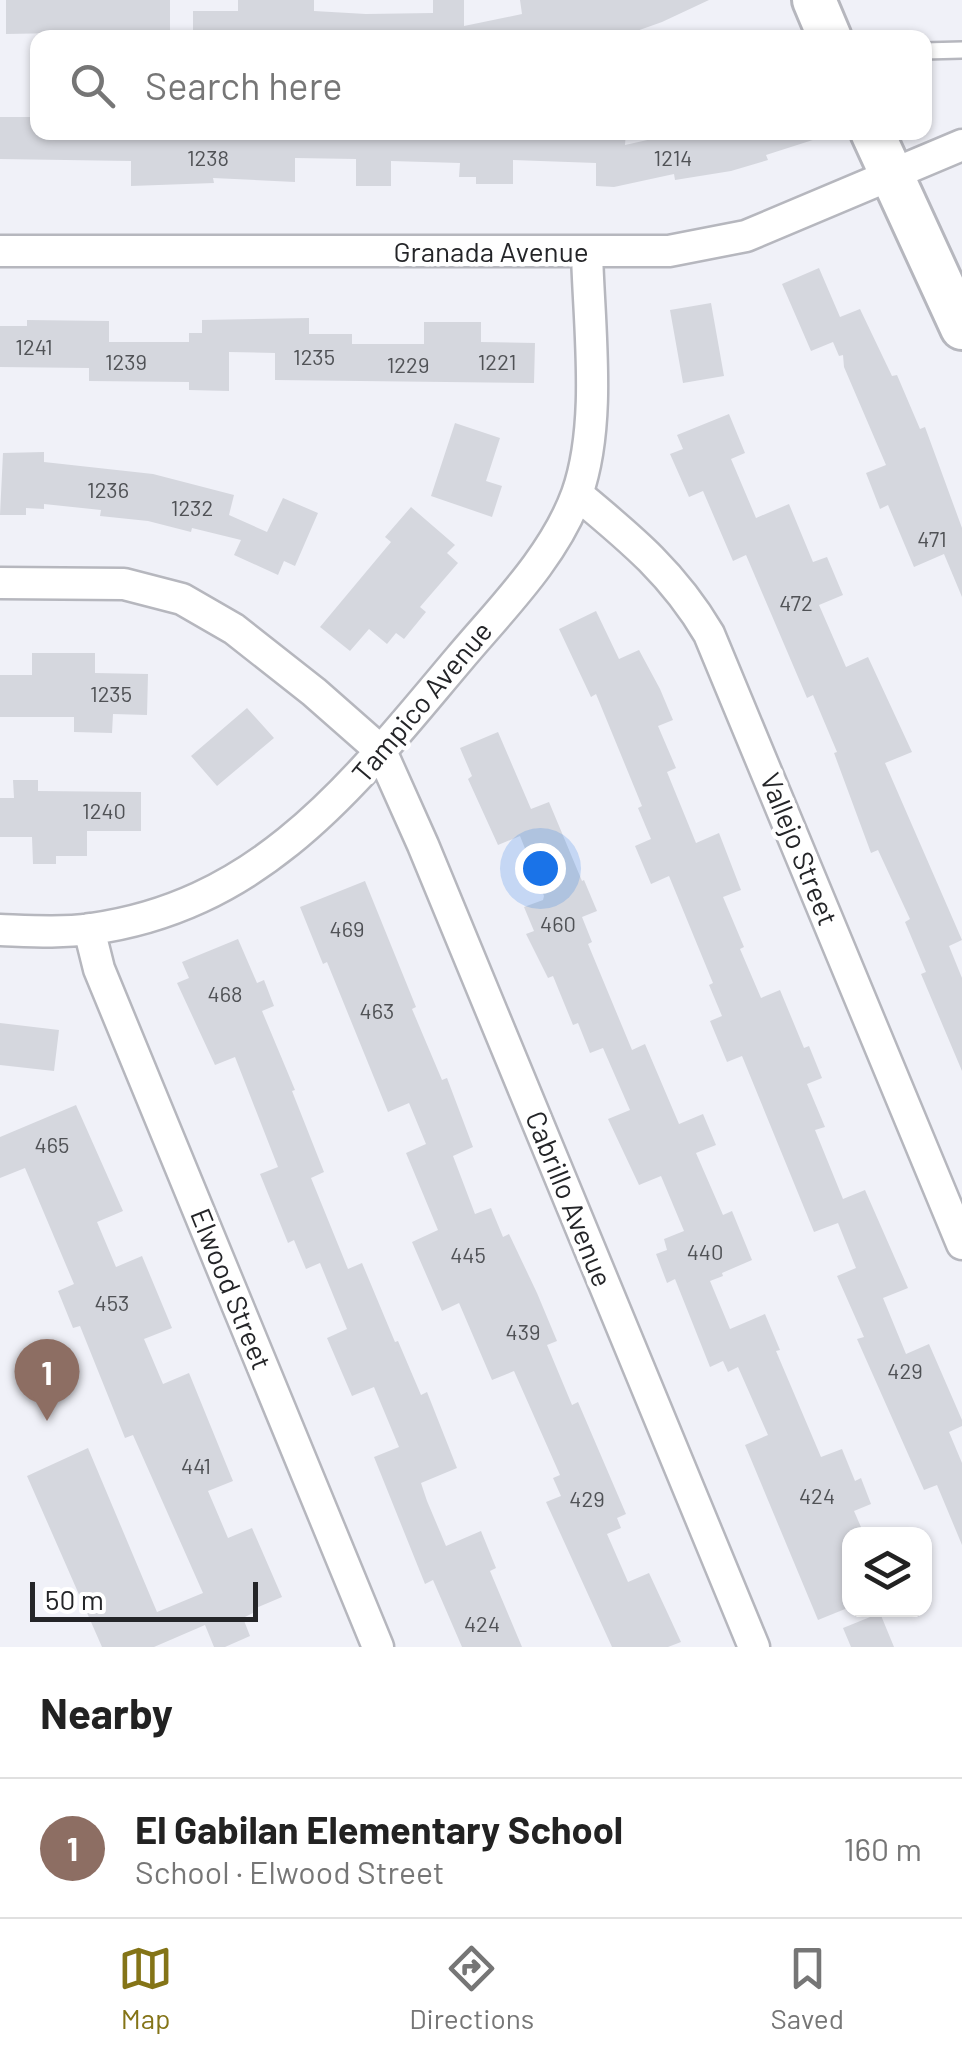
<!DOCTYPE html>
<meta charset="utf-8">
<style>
:root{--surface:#fff;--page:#f2f2f2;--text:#222;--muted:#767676;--line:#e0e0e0;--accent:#847417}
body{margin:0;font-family:Barlow,sans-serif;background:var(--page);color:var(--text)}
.controls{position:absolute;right:30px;bottom:30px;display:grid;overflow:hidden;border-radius:20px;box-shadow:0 2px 8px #0004}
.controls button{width:90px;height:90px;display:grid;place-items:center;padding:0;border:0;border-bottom:2px solid var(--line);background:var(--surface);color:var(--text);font:50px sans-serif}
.scale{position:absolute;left:30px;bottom:25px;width:228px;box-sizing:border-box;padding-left:10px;border:5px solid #242528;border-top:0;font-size:28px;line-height:35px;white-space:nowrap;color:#242528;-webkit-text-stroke:8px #fff;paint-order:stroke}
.you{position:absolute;left:540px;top:868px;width:35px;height:35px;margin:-25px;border:8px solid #fff;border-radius:50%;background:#1a73e8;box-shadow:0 0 0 15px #1a73e833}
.badge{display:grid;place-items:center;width:65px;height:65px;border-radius:50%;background:var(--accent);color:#fff;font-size:32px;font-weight:700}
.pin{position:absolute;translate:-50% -82px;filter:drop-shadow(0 2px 5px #0008)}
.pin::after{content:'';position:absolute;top:52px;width:35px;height:30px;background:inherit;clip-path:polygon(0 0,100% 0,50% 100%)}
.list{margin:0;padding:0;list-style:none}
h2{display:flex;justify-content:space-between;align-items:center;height:130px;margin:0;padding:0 40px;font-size:42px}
h2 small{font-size:32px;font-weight:400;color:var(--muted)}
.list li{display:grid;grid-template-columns:65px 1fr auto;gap:30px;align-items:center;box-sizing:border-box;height:140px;padding:0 40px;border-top:2px solid var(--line)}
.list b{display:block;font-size:38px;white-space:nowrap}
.list p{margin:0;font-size:32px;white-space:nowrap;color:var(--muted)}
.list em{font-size:32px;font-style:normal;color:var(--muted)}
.icon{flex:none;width:55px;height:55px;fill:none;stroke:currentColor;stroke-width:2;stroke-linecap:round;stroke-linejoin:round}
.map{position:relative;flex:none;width:962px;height:1647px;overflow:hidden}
.search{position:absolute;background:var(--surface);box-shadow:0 2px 8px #0004;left:30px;right:30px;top:30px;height:110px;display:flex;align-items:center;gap:25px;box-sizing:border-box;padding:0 35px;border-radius:20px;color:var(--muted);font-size:38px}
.sheet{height:270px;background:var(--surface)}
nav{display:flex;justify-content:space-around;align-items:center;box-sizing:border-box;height:140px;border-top:2px solid var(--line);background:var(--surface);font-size:28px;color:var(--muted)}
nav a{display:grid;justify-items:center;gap:5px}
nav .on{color:var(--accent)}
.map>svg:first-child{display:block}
</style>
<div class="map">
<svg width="962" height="1647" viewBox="0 0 962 1647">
<rect width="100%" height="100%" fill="#f0f1f8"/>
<path fill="#d5d7de" d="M6,0H170V31L6,34Z
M238,0H314V11L366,14L433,13V0H464V26L522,14L520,0H709L662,22L617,38H193V11H238Z
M0,117H38V132H192V138L264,137V132H626L625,145L683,132H818L819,138L766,155L768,160L731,171L675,180L674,174L614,187L596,186V163L513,160V184H476V177H459L460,163L391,161V186H356V159L295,158V182L213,178L214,183L131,186V161L0,159Z
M819,268L840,317L860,309L892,376L897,375L920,429L925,427L962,528V597L944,554L914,567L888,505L880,509L866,473L886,465L844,367L843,355L839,356L833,342L811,351L782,284Z
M711,303L724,376L683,383L670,310Z
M309,318V334H352V344H424V322H481V342L535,343L534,383L275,380V353L229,352V391L189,390V382L89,381V368L0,367V326H27V320L109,321V342H189V333H202V320Z
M729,414L745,453L731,459L756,518L789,504L813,562L827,557L843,595L819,605L846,667L868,657L912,752L885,763L962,940L949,946L962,978V1071L921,974L926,972L905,922L910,919L878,850L871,853L834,753L837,752L813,695L807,698L746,555L733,561L703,491L689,497L670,454L683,449L677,435Z
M455,423L500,438L486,481L502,486L492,517L431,496Z
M44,452V462L153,474L234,495L229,515L267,532L283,498L318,513L295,566L284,561L278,575L234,555L241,540L192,528L191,532L148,521L100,516L101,510L44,504V509L26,508V515H0L3,453Z
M411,507L455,545L447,553L458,563L420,607L426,612L404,639L396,633L387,644L369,629L350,651L320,627L391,542L385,537Z
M596,611L619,659L639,650L660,689L673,720L658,726L676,768L667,772L696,843L719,833L741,890L723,897L744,947L740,949L761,998L780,990L804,1048L809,1046L822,1078L807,1084L825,1127L815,1130L843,1199L865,1190L908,1288L883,1298L906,1354L929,1344L962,1420V1426L949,1432L962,1463V1545L937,1485L924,1490L857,1339L864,1337L837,1276L856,1268L838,1223L814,1232L742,1056L727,1062L710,1021L722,1016L709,985L713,983L669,876L651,884L635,846L651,839L638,808L642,806L596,694L591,697L559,629Z
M32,653H95V673L148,674L147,715L113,714L112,733L74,732V717H0V675H32Z
M247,708L274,738L217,786L191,756Z
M498,732L531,809L549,802L582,881L584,880L597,911L582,917L592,942L588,944L632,1050L645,1044L679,1124L703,1114L716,1145L696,1153L723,1215L732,1211L752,1260L722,1273L723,1276L710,1281L730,1329L765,1314L780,1350L776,1351L821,1457L842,1449L855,1481L861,1478L871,1504L854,1511L864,1534H850V1607L818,1620L745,1445L768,1435L738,1367L728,1372L723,1361L710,1367L675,1279L667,1283L656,1254L667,1250L664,1239L684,1231L661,1176L639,1185L608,1119L630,1110L603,1048L590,1053L578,1023L573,1025L553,976L548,978L526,934L534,931L524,907L543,900L544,896L520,836L498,845L468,779L472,776L460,748Z
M13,780H38V791L141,792V831H87V856H56V864H33L32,837H0V798H14Z
M365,881L416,1007L412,1009L442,1080L447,1078L473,1147L453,1156L475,1214L491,1208L503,1237L509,1234L537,1293L557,1341L547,1345L572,1405L578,1402L626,1514L617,1518L621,1528L607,1534L628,1582L649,1573L681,1642L668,1647H612L546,1502L561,1496L553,1478L560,1475L514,1371L492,1380L459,1303L442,1311L412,1242L438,1230L406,1153L426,1144L409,1103L388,1112L327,962L323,964L300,907Z
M238,939L257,983L264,980L274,1006L262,1011L295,1090L292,1091L324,1172L311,1178L348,1269L362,1263L395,1342L398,1341L421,1395L427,1392L457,1468L421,1483L427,1501L446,1546L481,1531L496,1568L490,1571L522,1647H462L433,1580L425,1584L374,1457L399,1447L374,1387L352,1396L327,1338L347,1329L320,1263L306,1269L294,1240L288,1243L260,1174L278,1167L235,1057L215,1065L177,983L189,978L182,962Z
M0,1023L59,1030L54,1071L0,1065Z
M76,1105L123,1211L97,1222L116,1267L142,1256L172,1328L144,1339L163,1384L189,1373L233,1481L208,1491L228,1538L252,1528L282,1597L256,1608L257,1611L243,1618L250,1636L225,1647H214L205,1625L154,1647H102L27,1476L88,1448L157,1612L203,1593L133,1435L125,1438L80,1326L73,1328L58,1291L74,1284L25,1168L0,1178V1137Z
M880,1613L894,1647H851L843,1628Z"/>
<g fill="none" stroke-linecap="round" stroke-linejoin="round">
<defs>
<path id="service" d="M924,51L962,50"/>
<path id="minor" d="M0,251H669L746,236L962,145
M577,494C630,538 673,573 709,634L962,1244
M0,583L124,584L182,599L234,629L314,692L381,751L423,845L754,1647
M89,929L99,969L378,1647
M0,930C30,931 61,933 91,929C264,905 355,782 459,659C501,609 554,557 577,494C602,423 589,328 587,253"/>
<path id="secondary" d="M814,0L830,38
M872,132L962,328"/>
</defs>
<use href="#service" stroke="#b6b7be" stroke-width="20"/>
<use href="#minor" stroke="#b6b7be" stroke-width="35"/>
<use href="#secondary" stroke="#b6b7be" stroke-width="48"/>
<use href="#service" stroke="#fff" stroke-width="15"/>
<use href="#minor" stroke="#fff" stroke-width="30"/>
<use href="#secondary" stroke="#fff" stroke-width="42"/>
</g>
<g text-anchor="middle" stroke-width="9" stroke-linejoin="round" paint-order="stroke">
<g font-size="22" fill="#505256">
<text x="208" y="166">1238</text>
<text x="673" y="166">1214</text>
<text x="34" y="355">1241</text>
<text x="314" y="365">1235</text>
<text x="126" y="370">1239</text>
<text x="497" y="370">1221</text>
<text x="408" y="373">1229</text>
<text x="108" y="498">1236</text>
<text x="192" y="516">1232</text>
<text x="932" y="547">471</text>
<text x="796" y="611">472</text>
<text x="111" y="702">1235</text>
<text x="104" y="819">1240</text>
<text x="558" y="932">460</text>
<text x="347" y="937">469</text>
<text x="225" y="1002">468</text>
<text x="377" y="1019">463</text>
<text x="52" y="1153">465</text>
<text x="705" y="1260">440</text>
<text x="468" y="1263">445</text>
<text x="112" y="1311">453</text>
<text x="523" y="1340">439</text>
<text x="905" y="1379">429</text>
<text x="196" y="1474">441</text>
<text x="817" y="1504">424</text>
<text x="587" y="1507">429</text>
<text x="482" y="1632">424</text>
</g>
<g font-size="28" fill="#242528" stroke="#fff">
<text x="491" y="262">Granada Avenue</text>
<text transform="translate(422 702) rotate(-50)" y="10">Tampico Avenue</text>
<text transform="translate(799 849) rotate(68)" y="10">Vallejo Street</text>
<text transform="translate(569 1199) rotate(68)" y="10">Cabrillo Avenue</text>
<text transform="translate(231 1289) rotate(68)" y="10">Elwood Street</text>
</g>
</g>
</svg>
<div class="controls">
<button><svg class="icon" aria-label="layers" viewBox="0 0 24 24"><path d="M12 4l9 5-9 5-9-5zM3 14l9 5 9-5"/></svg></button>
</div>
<div class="scale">50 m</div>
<div class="you"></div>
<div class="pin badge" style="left:47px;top:1421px;background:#8d6e63">1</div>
<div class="search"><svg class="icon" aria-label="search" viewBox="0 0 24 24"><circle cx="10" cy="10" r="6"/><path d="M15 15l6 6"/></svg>Search here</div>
</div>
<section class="sheet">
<h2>Nearby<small></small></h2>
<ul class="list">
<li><span class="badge" style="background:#8d6e63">1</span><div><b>El Gabilan Elementary School</b><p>School · Elwood Street</p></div><em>160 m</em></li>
</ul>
</section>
<nav>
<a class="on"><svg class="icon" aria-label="map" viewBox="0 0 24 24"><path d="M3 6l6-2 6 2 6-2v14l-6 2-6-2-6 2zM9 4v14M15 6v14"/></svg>Map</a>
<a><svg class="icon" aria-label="directions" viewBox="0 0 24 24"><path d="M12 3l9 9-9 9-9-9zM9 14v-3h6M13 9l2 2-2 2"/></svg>Directions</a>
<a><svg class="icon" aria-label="saved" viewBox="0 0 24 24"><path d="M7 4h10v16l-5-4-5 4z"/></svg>Saved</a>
</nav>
